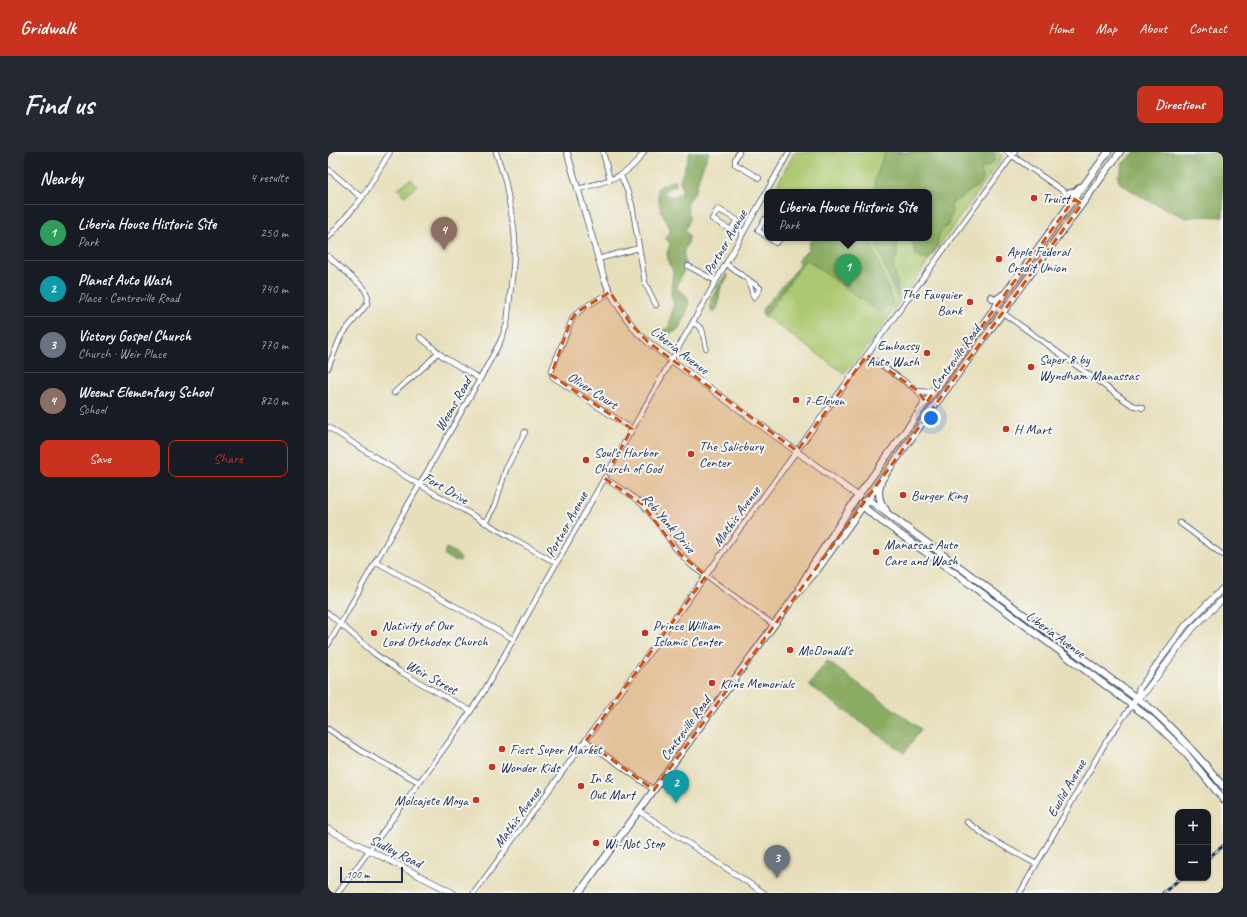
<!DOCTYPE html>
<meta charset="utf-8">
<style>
:root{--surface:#171b24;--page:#242831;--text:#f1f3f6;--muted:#9ea1a6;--line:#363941;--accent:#c8321e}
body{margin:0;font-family:Caveat,sans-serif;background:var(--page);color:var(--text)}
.controls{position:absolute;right:12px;bottom:12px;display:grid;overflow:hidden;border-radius:8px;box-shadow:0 1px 3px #0004}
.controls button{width:36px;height:36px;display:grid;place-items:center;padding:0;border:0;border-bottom:1px solid var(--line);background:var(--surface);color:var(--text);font:20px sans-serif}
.scale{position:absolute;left:12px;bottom:10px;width:63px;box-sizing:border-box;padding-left:4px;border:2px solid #1b2f5e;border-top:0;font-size:11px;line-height:14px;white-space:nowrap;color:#1b2f5e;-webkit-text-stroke:3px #f6f6f2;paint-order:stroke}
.you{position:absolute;left:603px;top:266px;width:14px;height:14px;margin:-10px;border:3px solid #fff;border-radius:50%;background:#1a73e8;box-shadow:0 0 0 6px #1a73e833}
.badge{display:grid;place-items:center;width:26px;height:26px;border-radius:50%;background:var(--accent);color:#fff;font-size:13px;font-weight:700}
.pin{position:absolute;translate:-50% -33px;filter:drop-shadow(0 1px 2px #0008)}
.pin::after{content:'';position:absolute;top:21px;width:14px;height:12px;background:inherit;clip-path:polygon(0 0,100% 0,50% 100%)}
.popup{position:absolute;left:436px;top:37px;width:168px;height:52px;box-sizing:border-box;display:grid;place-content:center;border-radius:8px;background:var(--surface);filter:drop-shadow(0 1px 3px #0005);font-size:13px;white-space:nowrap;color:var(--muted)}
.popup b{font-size:15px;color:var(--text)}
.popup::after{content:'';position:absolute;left:50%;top:100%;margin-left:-8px;border:8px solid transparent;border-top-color:var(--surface)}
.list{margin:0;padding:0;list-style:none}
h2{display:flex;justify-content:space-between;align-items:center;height:52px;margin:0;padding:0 16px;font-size:17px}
h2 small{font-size:13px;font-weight:400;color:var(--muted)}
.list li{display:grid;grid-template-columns:26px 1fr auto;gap:12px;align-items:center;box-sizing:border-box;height:56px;padding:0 16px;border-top:1px solid var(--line)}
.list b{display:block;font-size:15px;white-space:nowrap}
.list p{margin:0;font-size:13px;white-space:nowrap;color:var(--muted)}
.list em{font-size:13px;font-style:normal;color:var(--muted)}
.actions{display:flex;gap:8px;padding:12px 16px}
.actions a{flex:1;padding:9px 0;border:1px solid var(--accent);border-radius:8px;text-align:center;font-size:14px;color:var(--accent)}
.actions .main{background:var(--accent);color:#fff}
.map{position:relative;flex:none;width:895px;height:741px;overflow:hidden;border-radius:8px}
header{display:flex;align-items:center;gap:24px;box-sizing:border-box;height:56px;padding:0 20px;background:var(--accent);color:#fff}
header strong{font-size:19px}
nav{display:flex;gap:22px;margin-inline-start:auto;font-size:14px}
.intro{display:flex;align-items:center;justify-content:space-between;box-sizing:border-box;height:96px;padding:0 24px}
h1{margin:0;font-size:28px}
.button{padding:10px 18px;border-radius:8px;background:var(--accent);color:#fff;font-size:14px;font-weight:700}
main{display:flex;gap:24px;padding:0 24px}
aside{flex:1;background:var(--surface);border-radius:8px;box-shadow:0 1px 3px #0004}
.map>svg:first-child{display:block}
</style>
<header>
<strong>Gridwalk</strong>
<nav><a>Home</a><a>Map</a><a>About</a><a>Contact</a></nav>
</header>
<div class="intro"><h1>Find us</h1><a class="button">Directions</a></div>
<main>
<aside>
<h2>Nearby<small>4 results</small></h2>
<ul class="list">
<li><span class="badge" style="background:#2e9e5b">1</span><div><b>Liberia House Historic Site</b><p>Park</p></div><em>250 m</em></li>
<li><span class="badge" style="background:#0f9aa8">2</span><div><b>Planet Auto Wash</b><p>Place · Centreville Road</p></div><em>740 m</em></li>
<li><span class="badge" style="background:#6b7280">3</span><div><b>Victory Gospel Church</b><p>Church · Weir Place</p></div><em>770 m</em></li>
<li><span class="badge" style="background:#8d6e63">4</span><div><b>Weems Elementary School</b><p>School</p></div><em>820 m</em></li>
</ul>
<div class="actions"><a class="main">Save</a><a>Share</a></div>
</aside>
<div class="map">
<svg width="895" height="741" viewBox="0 0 895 741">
<rect width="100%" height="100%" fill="#f6f6f2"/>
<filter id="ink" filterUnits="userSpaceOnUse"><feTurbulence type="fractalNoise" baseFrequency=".025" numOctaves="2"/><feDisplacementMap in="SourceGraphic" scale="8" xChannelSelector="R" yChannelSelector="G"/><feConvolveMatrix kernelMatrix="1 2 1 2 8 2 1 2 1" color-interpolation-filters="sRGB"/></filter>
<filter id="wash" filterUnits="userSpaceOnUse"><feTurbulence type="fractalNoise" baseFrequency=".012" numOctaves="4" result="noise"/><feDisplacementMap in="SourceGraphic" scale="16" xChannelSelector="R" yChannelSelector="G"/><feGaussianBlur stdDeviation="0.9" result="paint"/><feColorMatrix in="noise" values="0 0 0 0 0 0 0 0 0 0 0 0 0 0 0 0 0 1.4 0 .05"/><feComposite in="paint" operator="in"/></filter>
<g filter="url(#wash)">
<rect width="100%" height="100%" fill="#e7dfbb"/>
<path fill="#acc86f" stroke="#647c66" d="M467,0H670L674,4L672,9L531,206L516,221L437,164L493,86H601V40H445Z
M83,27L89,34L76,44L70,36Z
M120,66L128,77L119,83L111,72Z"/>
<path fill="#89ac62" stroke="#526e60" d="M362,0H381C376,13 371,22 368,38C367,42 362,46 360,51C358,57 361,60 362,66C362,69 359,74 357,77C358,80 361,83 361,86C361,91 357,94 356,99C355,106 359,108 356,118C354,124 350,129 349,136C352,140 359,142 360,147C362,154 354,175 348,179C343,182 338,182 333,181V179C335,178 338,177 339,176C343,173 341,170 342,167C345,159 347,151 343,142L345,120L344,116L341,113L339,102L342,91L337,86L342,80V76L333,60L329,37L340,30L346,29L348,30V33L335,39C340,46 347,46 354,41V34L352,29Z
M557,0H665C670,8 663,15 654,16L653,18L655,27C652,34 649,34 643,38C637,42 633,48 624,50L623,56L624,63L622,64L621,71L611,83L609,94L599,108L595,107L588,102L582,86H601V40H547V27Z
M807,0H895V65L869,64L858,66L819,48L795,33L791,30L790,24L793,19L795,11Z
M486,86H541L565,151L551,160L478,107L437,164L434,162V159L436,155L464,123L471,113V107L480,98L482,89Z
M546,86H574L569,93V105L565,110L571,142L569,145L550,97L549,91Z
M399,122L400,124C399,129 395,131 393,136C389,144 394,152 387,159H384C378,150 392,132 397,123Z
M118,396C124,398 131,403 133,408C128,410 119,407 116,402Z
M499,509L593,577L576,601L481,533Z"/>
</g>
<g filter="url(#ink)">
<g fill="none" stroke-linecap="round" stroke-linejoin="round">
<defs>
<path id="minor" d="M275,0L282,28
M411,0L407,7V12L431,26
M679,0L754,52
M0,17L34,46
M293,24L299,38L304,53L317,131L328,153
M250,37C278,29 299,27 316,0
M390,57L409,68L403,78L384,67Z
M437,67L430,78L439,85
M405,74L416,80
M0,86L34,46L62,0
M441,86L448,91L453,86
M0,104L36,136L40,145L39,152L13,184L0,216
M270,107L311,96
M398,112L432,136L426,146L420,127
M360,114L388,129
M282,140L254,157L245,165L223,220L225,225L304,277
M668,156L795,247L804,253L815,256
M365,170L374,177L378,196
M92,185L117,206L152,227
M539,203L590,239L595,247V254
M590,239L600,240L607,236
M66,241C80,227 97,217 109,201
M0,275L85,329L228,411
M276,326L300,341L314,352L328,368L348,397L364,414L446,473
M157,371L167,353L178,317L197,280
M852,371L895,403
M47,409L185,487
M0,461L47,502L71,519L143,559
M0,493L152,227L172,190L179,172L185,116L187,89L186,76L177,28L168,0
M0,577L33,599L91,630
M258,589L326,638
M311,659L436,741
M639,670L661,686L708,712
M10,741L131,576L155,541L461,0
M146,741L687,0
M692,741L779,588L804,553"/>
<path id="major" d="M239,0L276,126L282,140L296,163L310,181L320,190L343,208L530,344
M809,546L817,540L865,476L895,447
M804,553L809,546L811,537L857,474L895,436
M0,677L125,741"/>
<path id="highway" d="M738,42L747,40L752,35
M663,145L668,148L674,143
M553,330C549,341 551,350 558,358
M536,349H542L552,356L822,556C849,580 872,606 895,634
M537,350V356L545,363L627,421L824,568L855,598L895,647
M472,435L484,414L530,344L780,0
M251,741L467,444L490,417L607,253L792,0"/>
</defs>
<use href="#minor" stroke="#3a496c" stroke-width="6"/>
<use href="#major" stroke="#3a496c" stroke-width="7"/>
<use href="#highway" stroke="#3a496c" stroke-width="8"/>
<use href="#minor" stroke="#fff" stroke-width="4.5"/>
<use href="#major" stroke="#fff" stroke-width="5.5"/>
<use href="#highway" stroke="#fff" stroke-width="6"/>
<defs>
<path id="rail" d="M880,706L895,694
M835,741L853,726"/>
</defs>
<use href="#rail" stroke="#1b2f5e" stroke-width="3"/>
<use href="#rail" stroke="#f6f6f2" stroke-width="1.5" stroke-dasharray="4.5" stroke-linecap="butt"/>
</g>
</g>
<path fill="#d45514" fill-opacity="0.2" stroke="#d45514" stroke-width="3" stroke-dasharray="8 5" stroke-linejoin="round" d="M746,47L754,52L326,638L258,589L378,424L352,402L314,352L276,326L304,277L223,223L243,168L249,160L282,140L302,171L320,190L469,299L539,203L590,239L598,251Z"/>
<g fill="#c8321e" stroke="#f6f6f2" stroke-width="1.5">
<circle cx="706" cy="46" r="4"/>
<circle cx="671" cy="107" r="4"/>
<circle cx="642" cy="150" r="4"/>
<circle cx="599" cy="201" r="4"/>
<circle cx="703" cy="215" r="4"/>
<circle cx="468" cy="248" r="4"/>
<circle cx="678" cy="277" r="4"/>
<circle cx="363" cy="302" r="4"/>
<circle cx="258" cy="308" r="4"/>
<circle cx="575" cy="343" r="4"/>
<circle cx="548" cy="400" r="4"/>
<circle cx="46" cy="481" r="4"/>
<circle cx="317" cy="481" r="4"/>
<circle cx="462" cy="498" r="4"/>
<circle cx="384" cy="531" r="4"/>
<circle cx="174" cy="597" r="4"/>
<circle cx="164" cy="615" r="4"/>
<circle cx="253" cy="634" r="4"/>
<circle cx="148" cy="648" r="4"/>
<circle cx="268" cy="691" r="4"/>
</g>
<g text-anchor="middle" stroke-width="4" stroke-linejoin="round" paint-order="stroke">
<g font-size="14" fill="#1b2f5e" stroke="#f6f6f2" text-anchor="start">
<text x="714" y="51">Truist</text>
<text x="679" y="104">Apple Federal<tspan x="679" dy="16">Credit Union</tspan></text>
<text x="634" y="147" text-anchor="end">The Fauquier<tspan x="634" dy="16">Bank</tspan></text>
<text x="591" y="198" text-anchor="end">Embassy<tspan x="591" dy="16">Auto Wash</tspan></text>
<text x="711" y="212">Super 8 by<tspan x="711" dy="16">Wyndham Manassas</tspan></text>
<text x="476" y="253">7-Eleven</text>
<text x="686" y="282">H Mart</text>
<text x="371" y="299">The Salisbury<tspan x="371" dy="16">Center</tspan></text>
<text x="266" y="305">Soul's Harbor<tspan x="266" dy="16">Church of God</tspan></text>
<text x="583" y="348">Burger King</text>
<text x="556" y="397">Manassas Auto<tspan x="556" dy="16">Care and Wash</tspan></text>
<text x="54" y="478">Nativity of Our<tspan x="54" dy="16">Lord Orthodox Church</tspan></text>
<text x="325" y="478">Prince William<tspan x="325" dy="16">Islamic Center</tspan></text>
<text x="470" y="503">McDonald's</text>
<text x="392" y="536">Kline Memorials</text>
<text x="182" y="602">Fiest Super Market</text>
<text x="172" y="620">Wonder Kids</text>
<text x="261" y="631">In &amp;<tspan x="261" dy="16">Out Mart</tspan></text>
<text x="140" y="653" text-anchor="end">Molcajete Moya</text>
<text x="276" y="696">Wi-Not Stop</text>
</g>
<g font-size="14" fill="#1b2f5e" stroke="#f6f6f2">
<text transform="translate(397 90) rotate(-60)" y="5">Portner Avenue</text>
<text transform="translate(352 198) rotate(38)" y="5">Liberia Avenue</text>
<text transform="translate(627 205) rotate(-54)" y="5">Centreville Road</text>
<text transform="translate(265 238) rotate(33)" y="5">Oliver Court</text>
<text transform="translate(125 252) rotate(-60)" y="5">Weems Road</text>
<text transform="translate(118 336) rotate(30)" y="5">Fort Drive</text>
<text transform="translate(408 364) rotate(-54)" y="5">Mathis Avenue</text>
<text transform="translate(341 371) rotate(49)" y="5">Reb Yank Drive</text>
<text transform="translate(238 372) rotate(-61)" y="5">Portner Avenue</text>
<text transform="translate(728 482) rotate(36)" y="5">Liberia Avenue</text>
<text transform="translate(104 525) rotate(29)" y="5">Weir Street</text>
<text transform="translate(357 576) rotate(-54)" y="5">Centreville Road</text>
<text transform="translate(738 636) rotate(-60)" y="5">Euclid Avenue</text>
<text transform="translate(189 665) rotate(-54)" y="5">Mathis Avenue</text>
<text transform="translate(68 699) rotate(27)" y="5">Sudley Road</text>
</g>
</g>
</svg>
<div class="controls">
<button>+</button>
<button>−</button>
</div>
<div class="scale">100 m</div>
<div class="you"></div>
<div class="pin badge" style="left:520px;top:135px;background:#2e9e5b">1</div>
<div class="popup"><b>Liberia House Historic Site</b>Park</div>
<div class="pin badge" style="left:348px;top:651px;background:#0f9aa8">2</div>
<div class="pin badge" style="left:449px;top:726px;background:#6b7280">3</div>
<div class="pin badge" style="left:116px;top:98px;background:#8d6e63">4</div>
</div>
</main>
